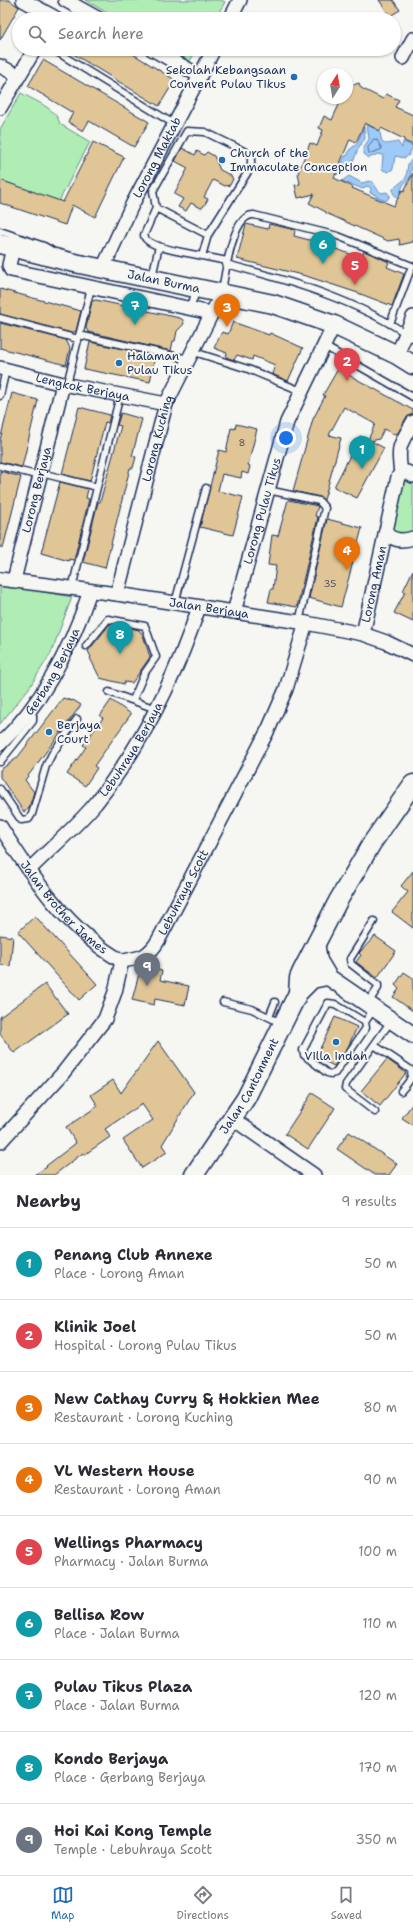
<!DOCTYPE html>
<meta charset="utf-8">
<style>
:root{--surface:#fff;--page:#f2f2f3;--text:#2b2b33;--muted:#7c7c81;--line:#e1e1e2;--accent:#1f6fb2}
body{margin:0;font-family:"Shantell Sans",sans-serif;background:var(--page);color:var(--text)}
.compass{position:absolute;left:317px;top:68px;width:36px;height:36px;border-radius:50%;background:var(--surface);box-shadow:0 1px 3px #0004;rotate:11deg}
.you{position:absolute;left:286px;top:438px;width:14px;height:14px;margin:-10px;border:3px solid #fff;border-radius:50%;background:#1a73e8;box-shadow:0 0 0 6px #1a73e833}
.badge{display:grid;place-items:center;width:26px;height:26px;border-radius:50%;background:var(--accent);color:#fff;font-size:13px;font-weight:700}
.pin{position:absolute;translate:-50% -33px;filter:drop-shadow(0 1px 2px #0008)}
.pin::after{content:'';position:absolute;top:21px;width:14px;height:12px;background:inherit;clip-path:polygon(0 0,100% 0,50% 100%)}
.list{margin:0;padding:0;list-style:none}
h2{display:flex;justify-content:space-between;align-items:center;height:52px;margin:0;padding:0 16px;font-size:17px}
h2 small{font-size:13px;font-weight:400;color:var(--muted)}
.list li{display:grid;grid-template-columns:26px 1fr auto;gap:12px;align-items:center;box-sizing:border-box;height:72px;padding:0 16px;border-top:1px solid var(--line)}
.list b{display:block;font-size:15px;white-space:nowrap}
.list p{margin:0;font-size:13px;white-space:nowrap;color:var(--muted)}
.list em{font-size:13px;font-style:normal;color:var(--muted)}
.icon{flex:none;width:22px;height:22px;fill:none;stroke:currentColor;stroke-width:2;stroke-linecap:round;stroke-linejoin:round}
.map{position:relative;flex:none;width:413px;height:1175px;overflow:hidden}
.search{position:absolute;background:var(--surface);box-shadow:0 1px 3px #0004;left:12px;right:12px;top:12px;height:44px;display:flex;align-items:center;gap:10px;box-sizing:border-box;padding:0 14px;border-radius:22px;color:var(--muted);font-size:15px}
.sheet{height:700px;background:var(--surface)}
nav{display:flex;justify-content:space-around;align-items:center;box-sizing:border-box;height:56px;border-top:1px solid var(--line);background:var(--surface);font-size:11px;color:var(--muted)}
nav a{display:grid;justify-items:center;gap:2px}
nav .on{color:var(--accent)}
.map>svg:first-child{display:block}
</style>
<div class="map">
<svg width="413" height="1175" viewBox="0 0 413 1175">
<rect width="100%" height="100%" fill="#f6f6f2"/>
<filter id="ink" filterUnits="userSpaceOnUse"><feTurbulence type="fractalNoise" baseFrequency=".025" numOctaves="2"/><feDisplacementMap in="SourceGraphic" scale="8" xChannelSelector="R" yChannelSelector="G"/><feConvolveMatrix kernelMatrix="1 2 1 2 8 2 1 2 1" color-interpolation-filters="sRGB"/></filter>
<g filter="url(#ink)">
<path fill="#afedb4" stroke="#658e89" d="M85,0H221L225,2L215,19H118Z
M169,49H197L190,61Z
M21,93C35,101 56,108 60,124L90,142L59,201L0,180V129Z
M407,478L413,481V531L401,536L390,530L403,479Z
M0,584L72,597L51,653L29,688L0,724Z"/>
<path fill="#9dcaf7" stroke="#698cba" d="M367,125L380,131C382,148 384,144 398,142L402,148L403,142L413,146L409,155L405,158L395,156L393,169L388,172L383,170L382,167L383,155L378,154L369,158L364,154V147L369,139Z
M364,127L365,139C350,155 361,165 336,175L345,156L348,155L349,150L357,144Z
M413,158L410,178L403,185L398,199L393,193V189L406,178L408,164Z
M349,176L362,183L369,181L373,182C377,188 378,195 387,192L390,196L386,201L376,197V195L370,193L371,189L370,187L366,186L363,189L342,181Z"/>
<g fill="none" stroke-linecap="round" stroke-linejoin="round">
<path stroke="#4f6d9b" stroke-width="1" d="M374,139L377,140L382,149L369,154L368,148Z"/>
</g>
<path fill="#e0c696" stroke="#1b2f5e" d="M0,0H9L19,7L0,40Z
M379,0H393L400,10L390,16Z
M65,49H125L175,80L159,106Z
M43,60L149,122L134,147L89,121L83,131L68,122L73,113L28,86Z
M359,83L361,88L383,99L386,94L399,100L395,107L413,115V145L404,141V139L381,128L380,131L365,123L356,142L350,139L334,178L353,187L352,188L394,206L402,190L404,191L413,173V242L400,245L399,239L388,241L326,213V212L309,203L314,194L298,198L295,185L300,184L298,173L310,143L317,146L323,130L319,128L324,116L332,120L342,98H347V87Z
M93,142L124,157L95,217L72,205L65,225L0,203V180L63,202Z
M182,148L195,155L197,151L204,155L207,152L214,156L220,170L230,175L233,179L230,185L225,186L213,180L204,197L208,199L204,206L201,208L191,203L186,211L178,207L183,199L174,194L188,168L175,161Z
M246,224L268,229L269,224L295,230L294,236L317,242L361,258L364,251L389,262L387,267L404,274L392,306L358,293L306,276L237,259Z
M0,289L81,311L76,331L72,333L0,314Z
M96,300L180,318L183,320L184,324L177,331L175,341H173L171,351L88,332L86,328L92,301Z
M233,322L269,335L270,333L303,348L288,381L272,374L275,365L253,356L252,360L237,355L234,360L226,357L227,353L214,348L222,332L228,334Z
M0,323L66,340L70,348L66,365L0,348Z
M90,342L155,356L150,382L84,369Z
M338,369L413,410V414L406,418L398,433L393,434L384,429L379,439L371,441L384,448L357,498L334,487L360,436L368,440L375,424L344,407L329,435L341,438L324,500L320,497L293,491L313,419L325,396L323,395Z
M12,393L38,400L22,467L0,462V440Z
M79,407L110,415L108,423L105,422L90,481L62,474Z
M121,413L142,419L132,456L136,457L133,468H130L105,568L83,562L98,502H100L121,426L117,425Z
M236,424L257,429L248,465L250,466L248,474L242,472L241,478L222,474L218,491L243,497L233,535L200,527L219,450L226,452L231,428L235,429Z
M0,471L21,477L3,548L0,547Z
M60,482L88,489L86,498L89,499L74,560L69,559V561L41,553Z
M288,500L318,506L315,516L318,517L297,607L268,602L271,589H273L276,566L268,565L272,535L278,536Z
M327,519L362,528L341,607L309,598Z
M413,570V622L394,613L405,592L403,591Z
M110,624L139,630L143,635L150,657L132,683L124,682V684L100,678L90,658L91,657L88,651Z
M63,698L72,701L73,700L81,705L25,780L34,792L29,808L24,812L0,777V770L17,758Z
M111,700L131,714L94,766L97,768L85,786L67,774L86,747L83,745L103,718L100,716Z
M413,871V928L392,912L408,892L401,886Z
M35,916L97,984L79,1000L18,932Z
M0,935L13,937L10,966L0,965Z
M375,936L396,951L377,978L356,962L361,955L359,953Z
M141,966L162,971L160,980L189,986L185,1005L155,999L154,1005L132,1000Z
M404,972L413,978V1011L393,997L399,989L395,985Z
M45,984L68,1014L14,1053L0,1034V1017Z
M335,1017L357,1027L348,1047L334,1066L316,1057Z
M158,1041L194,1092L162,1145L167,1152L142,1168L123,1140L153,1120L142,1104L105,1129L110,1137L84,1155L83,1153L54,1175H34L47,1167L46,1166L76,1143L66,1127L98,1106L91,1095L113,1080L121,1093Z
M387,1059L406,1073L380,1106L361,1091Z
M312,1093L335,1108L308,1149L285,1134Z
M413,1103V1125L402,1118Z
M349,1132L397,1164L389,1175H375L337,1149Z"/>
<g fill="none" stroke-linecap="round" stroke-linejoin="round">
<defs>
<path id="service" d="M52,49L174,124
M156,208L153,191L187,131L205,132L246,152L251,156V167L208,235
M156,208L208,235L202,256C190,253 145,248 144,235Z
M0,231L44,246L51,250
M202,256L227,261
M226,264C291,281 357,300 413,338
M152,277L159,246
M222,291C225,276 232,213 254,215L338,236L412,266L390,324
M189,308L194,298L193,289
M0,318L78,339
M79,335L188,359
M324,346L413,397
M191,351L248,369L301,391
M67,384L91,288
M0,396L6,369
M0,466L40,476
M41,473L97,487
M268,490L319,501L325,508L299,622
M72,588L120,395
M175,603L206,488
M86,646L108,619L145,626L156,657L144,674L133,700
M109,692L156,709
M0,762L33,721V716L31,710
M0,789L21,820L29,819L32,814L46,766L52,754L77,719
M223,1002L252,1009L281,1023
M368,1003L378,988V985L351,964L350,959L374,921
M269,1017L275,1002
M365,1022L335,1004L328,1003L303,1050L304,1055L327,1073L331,1074L335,1073L366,1028L365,1022L374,1009
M374,1045L411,1070C413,1079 406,1085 401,1091
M375,1112L345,1089L346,1084L391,1021"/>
<g id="minor">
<path d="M23,0L54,17"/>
<path d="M65,0L99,19"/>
<path d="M230,19L240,0"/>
<path d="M152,49L200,76"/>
<path d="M403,58L413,39"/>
<path d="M0,66L19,76"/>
<path d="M0,108L35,49"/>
<path d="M13,248L9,265L11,270L211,313"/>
<path id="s1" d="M103,268L132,205L214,49"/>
<path d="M397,355L413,317"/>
<path id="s2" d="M0,368L63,384L166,404"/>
<path d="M401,473C397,445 400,445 413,422"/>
<path d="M385,534C395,540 401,542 413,538"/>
<path id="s3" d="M0,579L117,594L306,623L363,634L386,642L413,655"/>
<path id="s4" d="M14,580L63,384"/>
<path id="s5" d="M117,594L166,404L222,293"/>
<path id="s6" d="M234,612L287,422L334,325"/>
<path id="s7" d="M363,634L398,477L401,473L407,472L413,476"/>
<path id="s8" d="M0,744C44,702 71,648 90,591"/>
<path id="s9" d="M0,826C32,877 69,932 122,961"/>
<path id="s10" d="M29,870C51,848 76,827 96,803C142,745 176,676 199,607"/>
<path id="s11" d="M122,961C141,958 149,957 159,939L269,728L286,689L306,623"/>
<path d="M233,1119L314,1175"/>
<path d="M0,1142L63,1073L105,1019L115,992L122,961"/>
</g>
<path id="tertiary" d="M327,976L413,1035"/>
<g id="secondary">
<path id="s12" d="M0,244L70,262L273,304L334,325L397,355L413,365"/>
<path d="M298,993L299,978L302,971L338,901L372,843L413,784"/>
<path id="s13" d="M194,1175L246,1098L298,993L312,979L327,976L318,961L316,948"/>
</g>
</defs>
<use href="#service" stroke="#1b2f5e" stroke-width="9"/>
<use href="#minor" stroke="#1b2f5e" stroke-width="16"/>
<use href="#tertiary" stroke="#1b2f5e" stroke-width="19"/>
<use href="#secondary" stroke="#1b2f5e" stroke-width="21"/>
<use href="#service" stroke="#f6f6f2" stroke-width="6"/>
<use href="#minor" stroke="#f6f6f2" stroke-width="13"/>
<use href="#tertiary" stroke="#f6f6f2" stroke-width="16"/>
<use href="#secondary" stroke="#f6f6f2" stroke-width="18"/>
</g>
</g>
<g fill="#1f6fb2" stroke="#f6f6f2" stroke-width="1.5">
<circle cx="294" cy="77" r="4"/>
<circle cx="222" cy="160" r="4"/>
<circle cx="119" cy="363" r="4"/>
<circle cx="49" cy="732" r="4"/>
<circle cx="336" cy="1042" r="4"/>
</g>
<g text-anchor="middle" stroke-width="4" stroke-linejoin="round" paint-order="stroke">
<g font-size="10" fill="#4c556c">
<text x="242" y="446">8</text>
<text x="330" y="587">35</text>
</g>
<g font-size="12" fill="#1b2f5e" stroke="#f6f6f2" text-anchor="start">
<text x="286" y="74" text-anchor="end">Sekolah Kebangsaan<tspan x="286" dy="14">Convent Pulau Tikus</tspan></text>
<text x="230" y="157">Church of the<tspan x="230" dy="14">Immaculate Conception</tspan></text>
<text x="127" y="360">Halaman<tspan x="127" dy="14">Pulau Tikus</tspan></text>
<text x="57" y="729">Berjaya<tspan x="57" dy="14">Court</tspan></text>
<text x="336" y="1060" text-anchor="middle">Villa indah</text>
</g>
<g font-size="12" fill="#1b2f5e" stroke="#f6f6f2">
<text dy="4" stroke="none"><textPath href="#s1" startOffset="123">Lorong Maktab</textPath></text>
<text dy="4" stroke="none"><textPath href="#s12" startOffset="168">Jalan Burma</textPath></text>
<text dy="4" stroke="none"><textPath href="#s2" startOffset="85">Lengkok Berjaya</textPath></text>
<text dy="4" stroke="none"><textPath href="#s5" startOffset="161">Lorong Kuching</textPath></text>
<text dy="4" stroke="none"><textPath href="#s4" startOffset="93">Lorong Berjaya</textPath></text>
<text dy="4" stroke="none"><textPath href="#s6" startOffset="105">Lorong Pulau Tikus</textPath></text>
<text dy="4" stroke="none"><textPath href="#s7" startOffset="51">Lorong Aman</textPath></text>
<text dy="4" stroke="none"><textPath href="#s3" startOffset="211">Jalan Berjaya</textPath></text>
<text dy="4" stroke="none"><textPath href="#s8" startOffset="90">Gerbang Berjaya</textPath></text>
<text dy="4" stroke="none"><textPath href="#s10" startOffset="159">Lebuhraya Berjaya</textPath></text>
<text dy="4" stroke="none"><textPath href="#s11" startOffset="98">Lebuhraya Scott</textPath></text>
<text dy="4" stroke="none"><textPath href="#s9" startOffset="104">Jalan Brother James</textPath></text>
<text dy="4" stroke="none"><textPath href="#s13" startOffset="105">Jalan Cantonment</textPath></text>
</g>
</g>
</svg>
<svg class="compass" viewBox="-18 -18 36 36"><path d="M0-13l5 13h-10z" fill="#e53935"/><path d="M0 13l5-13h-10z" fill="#7c7c81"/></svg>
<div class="you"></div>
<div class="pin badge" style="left:362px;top:469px;background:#0f9aa8">1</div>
<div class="pin badge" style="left:347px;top:381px;background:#e0444e">2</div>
<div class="pin badge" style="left:227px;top:327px;background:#e8710a">3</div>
<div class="pin badge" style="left:347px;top:570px;background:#e8710a">4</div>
<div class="pin badge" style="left:355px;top:285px;background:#e0444e">5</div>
<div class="pin badge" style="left:323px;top:264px;background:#0f9aa8">6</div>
<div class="pin badge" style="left:135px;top:325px;background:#0f9aa8">7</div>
<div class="pin badge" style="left:120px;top:654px;background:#0f9aa8">8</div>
<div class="pin badge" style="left:147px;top:986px;background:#6b7280">9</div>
<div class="search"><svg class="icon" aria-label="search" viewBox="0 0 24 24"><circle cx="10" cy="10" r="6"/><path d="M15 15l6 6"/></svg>Search here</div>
</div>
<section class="sheet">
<h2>Nearby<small>9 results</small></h2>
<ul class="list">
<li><span class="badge" style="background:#0f9aa8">1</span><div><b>Penang Club Annexe</b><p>Place · Lorong Aman</p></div><em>50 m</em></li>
<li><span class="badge" style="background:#e0444e">2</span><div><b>Klinik Joel</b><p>Hospital · Lorong Pulau Tikus</p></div><em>50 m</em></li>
<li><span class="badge" style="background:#e8710a">3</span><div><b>New Cathay Curry &amp; Hokkien Mee</b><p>Restaurant · Lorong Kuching</p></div><em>80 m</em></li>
<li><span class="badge" style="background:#e8710a">4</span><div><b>VL Western House</b><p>Restaurant · Lorong Aman</p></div><em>90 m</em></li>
<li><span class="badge" style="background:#e0444e">5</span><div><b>Wellings Pharmacy</b><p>Pharmacy · Jalan Burma</p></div><em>100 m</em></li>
<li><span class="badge" style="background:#0f9aa8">6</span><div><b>Bellisa Row</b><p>Place · Jalan Burma</p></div><em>110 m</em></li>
<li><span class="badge" style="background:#0f9aa8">7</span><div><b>Pulau Tikus Plaza</b><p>Place · Jalan Burma</p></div><em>120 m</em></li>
<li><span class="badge" style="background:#0f9aa8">8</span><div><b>Kondo Berjaya</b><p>Place · Gerbang Berjaya</p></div><em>170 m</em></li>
<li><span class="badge" style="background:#6b7280">9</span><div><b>Hoi Kai Kong Temple</b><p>Temple · Lebuhraya Scott</p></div><em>350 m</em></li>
</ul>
</section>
<nav>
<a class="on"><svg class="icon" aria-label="map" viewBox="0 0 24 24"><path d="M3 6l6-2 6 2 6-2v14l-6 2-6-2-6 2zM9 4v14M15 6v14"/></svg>Map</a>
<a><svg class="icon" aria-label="directions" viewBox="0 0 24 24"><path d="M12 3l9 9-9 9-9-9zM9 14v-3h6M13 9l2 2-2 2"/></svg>Directions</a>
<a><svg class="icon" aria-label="saved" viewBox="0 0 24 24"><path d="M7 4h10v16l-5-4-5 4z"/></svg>Saved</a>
</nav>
